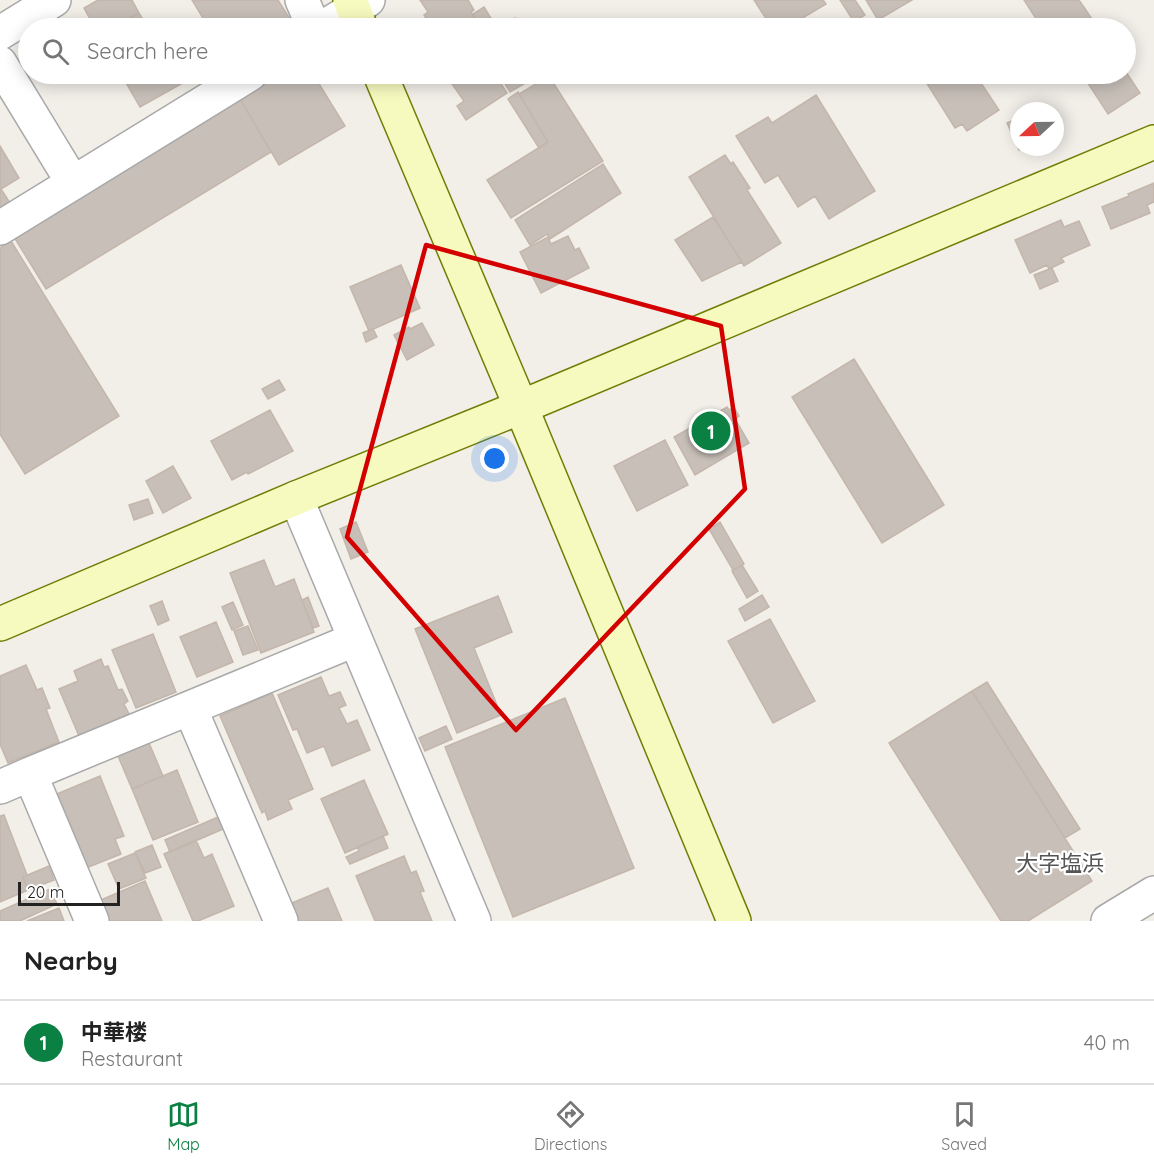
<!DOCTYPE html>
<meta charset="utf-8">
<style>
:root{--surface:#fff;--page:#f6f6f6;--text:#222;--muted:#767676;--line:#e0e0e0;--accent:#0b8043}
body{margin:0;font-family:Quicksand,"Noto Sans JP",sans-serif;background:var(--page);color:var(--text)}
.compass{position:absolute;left:1010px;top:102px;width:54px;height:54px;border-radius:50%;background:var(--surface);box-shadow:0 3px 15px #0003;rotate:248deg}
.scale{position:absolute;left:18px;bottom:15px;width:102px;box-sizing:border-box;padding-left:6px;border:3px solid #222;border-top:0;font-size:16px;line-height:21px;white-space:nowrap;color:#222;-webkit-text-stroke:4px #fff;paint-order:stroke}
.you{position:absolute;left:495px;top:459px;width:21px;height:21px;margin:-15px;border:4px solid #fff;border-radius:50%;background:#1a73e8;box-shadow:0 0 0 9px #1a73e833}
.badge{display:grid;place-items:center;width:39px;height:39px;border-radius:50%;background:var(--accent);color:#fff;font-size:20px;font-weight:700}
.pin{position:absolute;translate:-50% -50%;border:3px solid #fff;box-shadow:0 2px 6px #0006}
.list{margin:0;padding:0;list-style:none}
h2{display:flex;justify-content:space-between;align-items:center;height:78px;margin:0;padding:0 24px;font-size:26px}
h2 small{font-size:20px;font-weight:400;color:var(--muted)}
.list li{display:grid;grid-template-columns:39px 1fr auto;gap:18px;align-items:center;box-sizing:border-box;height:84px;padding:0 24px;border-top:2px solid var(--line)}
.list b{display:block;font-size:22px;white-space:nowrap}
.list p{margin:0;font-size:20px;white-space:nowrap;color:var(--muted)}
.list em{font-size:20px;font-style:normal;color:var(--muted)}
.icon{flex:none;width:33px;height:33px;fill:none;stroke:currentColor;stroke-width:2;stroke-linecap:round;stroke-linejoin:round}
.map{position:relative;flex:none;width:1154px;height:921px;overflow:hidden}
.search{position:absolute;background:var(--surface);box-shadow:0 3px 15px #0003;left:18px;right:18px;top:18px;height:66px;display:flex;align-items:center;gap:15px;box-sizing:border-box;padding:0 21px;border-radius:33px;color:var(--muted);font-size:22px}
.sheet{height:162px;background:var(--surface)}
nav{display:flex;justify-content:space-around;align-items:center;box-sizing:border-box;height:84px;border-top:2px solid var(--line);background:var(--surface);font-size:16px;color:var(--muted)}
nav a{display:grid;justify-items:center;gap:3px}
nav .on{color:var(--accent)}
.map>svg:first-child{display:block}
</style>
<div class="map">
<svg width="1154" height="921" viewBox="0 0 1154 921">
<rect width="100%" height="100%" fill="#f2efe9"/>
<path fill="#c7bfb8" stroke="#c4b6ab" stroke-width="1.5" d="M98,0H132L139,13L114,28H95L84,8Z
M192,0H278L295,27L293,28H209Z
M420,0H468L474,10L471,12L481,28H432L424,15L428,12Z
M754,0H823L826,4L786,28H772Z
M840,0H855L865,15L854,22Z
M866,0H912L878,20Z
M1024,0H1079L1092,19L1077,28H1042Z
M484,7L497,28H481L473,14Z
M139,13L148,28H114Z
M515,18L522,28H497Z
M1126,72L1140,93L1108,114L1082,74H1126Z
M121,74H187L190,79L140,107Z
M282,74H313L345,126L279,165L240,99Z
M445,74H495L507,93L466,120L457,106L464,101Z
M499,74H541L510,92Z
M921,74H975L999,110L967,131L962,124L955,128Z
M549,76L603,161L511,218L487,180L548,142L519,94Z
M518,92L548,142L539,148L508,99Z
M816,95L875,191L829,219L815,196L798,207L778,175L765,183L736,136L768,117L772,123Z
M240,99L271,152L46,289L14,237Z
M1019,118V147H1027L1019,150L1007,123Z
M0,146L19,178L1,189L10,203L0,209Z
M725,155L731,164L733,162L750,188L747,190L781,243L744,266L689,177Z
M603,164L621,193L550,239L547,234L530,245L515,220Z
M1154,183V202L1147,205L1150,213L1111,229L1102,207L1129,196L1128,194Z
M713,217L742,262L702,281L675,240Z
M1061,220L1064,227L1079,221L1090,245L1061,258L1064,262L1049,269L1047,265L1030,273L1015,240Z
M568,236L575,250L579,248L589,268L541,293L520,252L548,237L551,244Z
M11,241L119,416L25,474L0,434V248Z
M401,265L420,308L369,331L350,287Z
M1052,268L1058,281L1040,289L1034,275Z
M422,323L434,345L407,360L394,335L409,327L410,329Z
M373,329L377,337L366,342L363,333Z
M854,359L944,505L882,543L792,397Z
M279,380L285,390L268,399L262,389Z
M727,407L729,410L734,407L739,416L735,419L749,443L695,475L674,437Z
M270,410L293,451L248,474L247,472L232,480L211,441Z
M665,440L688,485L637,511L614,466Z
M173,466L191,498L163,513L146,481Z
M148,499L153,513L134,520L129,505Z
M356,522L368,552L351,559L340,529Z
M720,522L744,564L733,570L709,529Z
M264,560L275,587L294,579L314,632L261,653L230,573Z
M742,565L758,591L747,598L732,571Z
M762,595L769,607L745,621L739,609Z
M498,596L512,632L474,648L501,715L457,733L415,629Z
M308,597L319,626L313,628L302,600Z
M162,601L169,620L158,625L150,606Z
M233,602L243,625L232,630L222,607Z
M770,619L815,701L773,723L728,641Z
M216,622L233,662L197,677L180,637Z
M248,626L258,650L243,655L234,631Z
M153,634L176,692L136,708L112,650Z
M101,659L104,667L108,666L118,690L122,689L128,701L124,704L129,714L79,736L59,689L78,681L74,671Z
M26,665L37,690L42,688L50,708L46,709L59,742L8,763L0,744V676Z
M321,677L329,696L340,692L346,705L339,708L347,724L357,720L370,750L332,766L324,746L307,753L297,729L293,730L278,695Z
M987,682L1080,829L1065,838L972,691Z
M972,691L1092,881L1028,921H1001L889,743Z
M272,693L313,789L288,800L292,809L268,820L265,811L262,813L220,716Z
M565,698L634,868L513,917L445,747Z
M446,726L452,739L425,751L419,738Z
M149,743L163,776L132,789L118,756Z
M177,770L198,822L153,840L132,789Z
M100,776L124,836L115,839L121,854L86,868L81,857L83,856L57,794Z
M364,780L388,834L345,853L321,799Z
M4,815L27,875L23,877L28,890L0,902V816Z
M218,817L223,829L170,852L165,840Z
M383,836L388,848L350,864L346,857L359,851L357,847Z
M196,840L204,858L212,854L234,906L198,921H193L164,854Z
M152,845L161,867L145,873L135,852Z
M135,853L146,878L119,889L108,864Z
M404,856L411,873L416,871L424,891L420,892L432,921H375L356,876Z
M49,866L54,880L28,890L23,877Z
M145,881L162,921H110L101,900Z
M328,888L342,921H299L292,903Z
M50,889L57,904L20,921H0V911Z
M59,908L64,921H27Z"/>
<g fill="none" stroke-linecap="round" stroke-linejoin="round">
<defs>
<path id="street" d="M302,0L314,28
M322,28L368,0
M0,33L54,0
M0,63L73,183
M0,228L250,74
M296,498L474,921
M190,708L281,921
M30,774L354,640
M0,787L30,774L92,921
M1108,921L1154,893"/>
<path id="secondary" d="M350,0L361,28
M380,74L521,407L734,921
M0,624L296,498L521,407L1154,142"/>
</defs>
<use href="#street" stroke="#a9a9a9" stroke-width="36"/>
<use href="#secondary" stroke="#707d05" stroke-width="36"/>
<use href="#street" stroke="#fff" stroke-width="33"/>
<use href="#secondary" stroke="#f7fabf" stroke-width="33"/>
</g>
<path fill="none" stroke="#d40000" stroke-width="4.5" stroke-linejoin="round" d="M426,245L721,326L745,489L516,730L347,537Z"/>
<g text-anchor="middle" stroke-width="4.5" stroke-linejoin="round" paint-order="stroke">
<g font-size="22" fill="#555" stroke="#fff">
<text x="1060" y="871">大字塩浜</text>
</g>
</g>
</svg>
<svg class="compass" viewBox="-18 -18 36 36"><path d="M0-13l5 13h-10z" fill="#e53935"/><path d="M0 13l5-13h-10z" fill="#767676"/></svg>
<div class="scale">20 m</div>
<div class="you"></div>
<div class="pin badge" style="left:711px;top:431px">1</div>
<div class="search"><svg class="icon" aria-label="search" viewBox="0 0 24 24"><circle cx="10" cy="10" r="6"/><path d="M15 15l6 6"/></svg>Search here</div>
</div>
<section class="sheet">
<h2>Nearby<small></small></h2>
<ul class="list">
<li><span class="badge">1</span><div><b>中華楼</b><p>Restaurant</p></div><em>40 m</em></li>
</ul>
</section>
<nav>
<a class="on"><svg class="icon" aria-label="map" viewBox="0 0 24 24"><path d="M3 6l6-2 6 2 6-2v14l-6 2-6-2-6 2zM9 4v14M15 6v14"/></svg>Map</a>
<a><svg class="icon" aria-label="directions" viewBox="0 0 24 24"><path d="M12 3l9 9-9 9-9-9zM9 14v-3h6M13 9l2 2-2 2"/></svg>Directions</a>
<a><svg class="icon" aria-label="saved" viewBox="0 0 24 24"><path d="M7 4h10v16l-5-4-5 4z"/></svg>Saved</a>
</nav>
